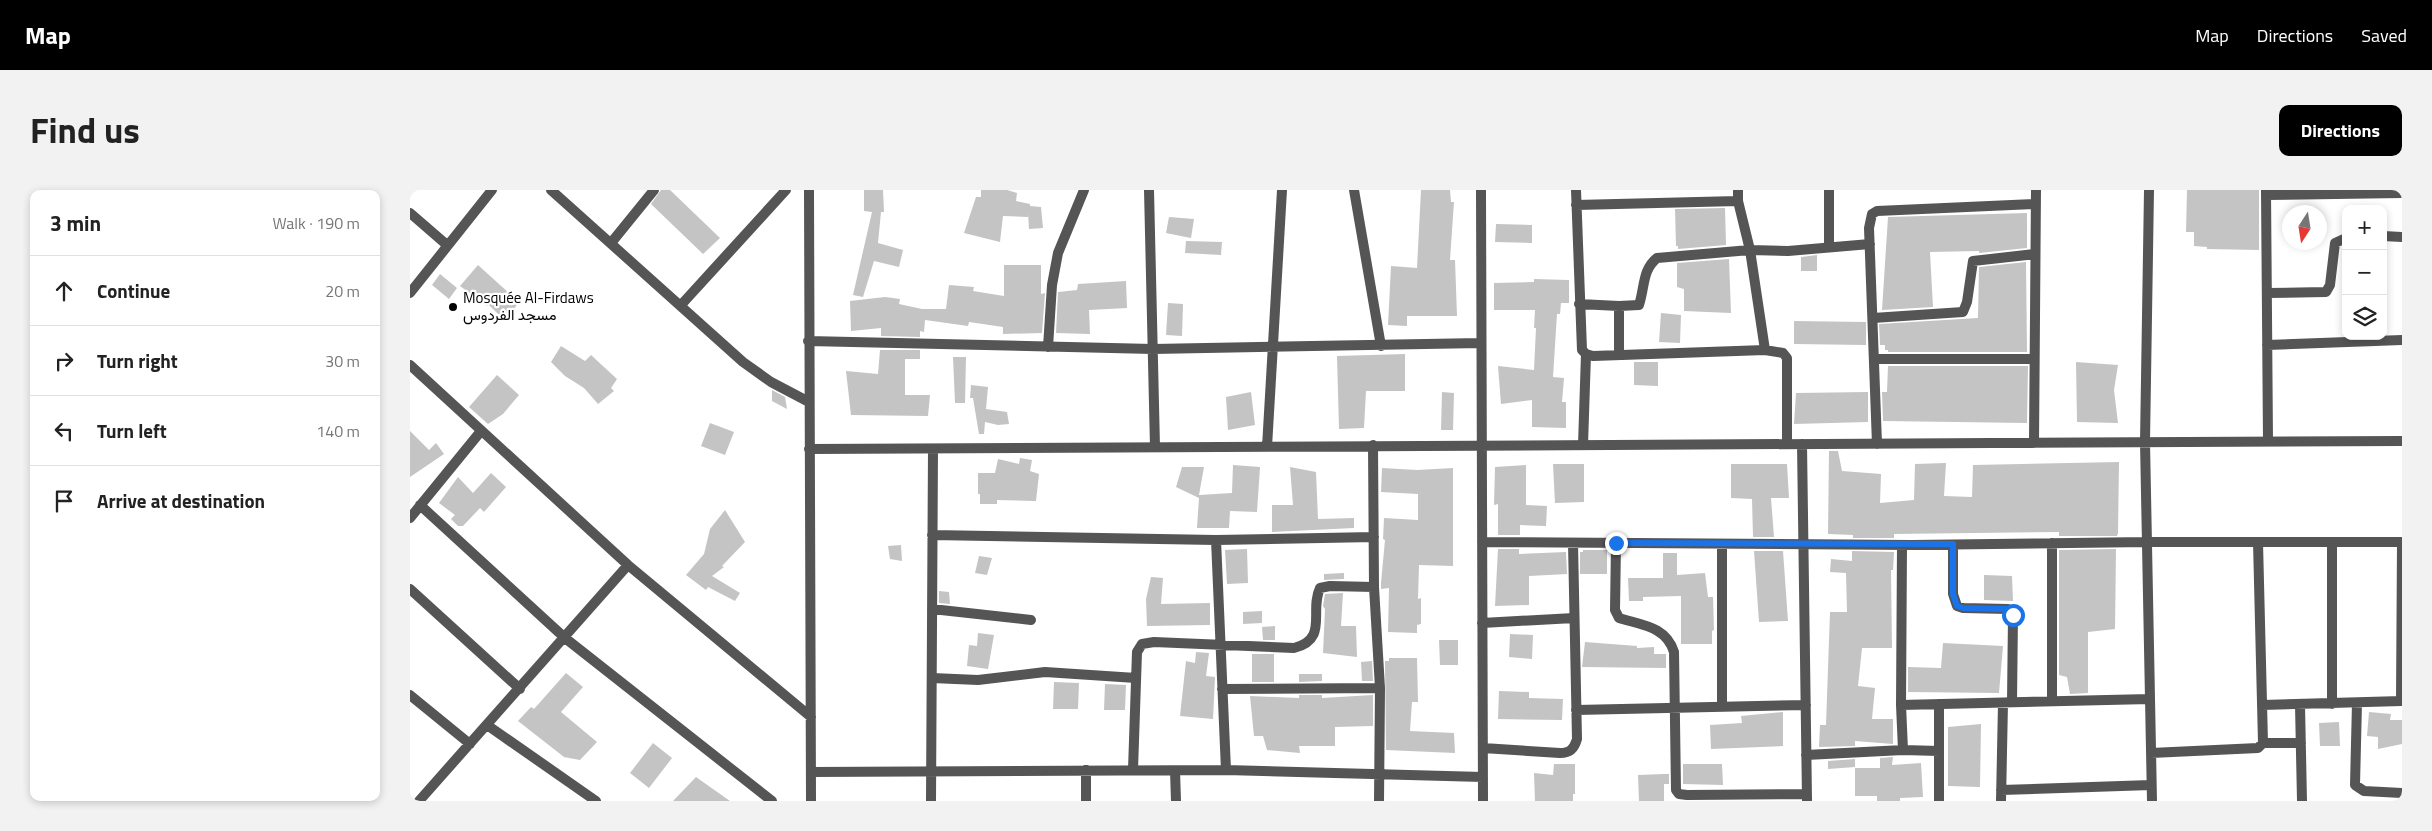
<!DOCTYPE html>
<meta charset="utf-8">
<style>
:root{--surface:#fff;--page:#f2f2f2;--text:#222;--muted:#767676;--line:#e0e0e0;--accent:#000}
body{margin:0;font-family:"Titillium Web",Vazirmatn,sans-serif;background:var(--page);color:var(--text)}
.controls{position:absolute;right:15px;top:15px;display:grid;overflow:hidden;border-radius:10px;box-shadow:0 2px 8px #0003}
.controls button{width:45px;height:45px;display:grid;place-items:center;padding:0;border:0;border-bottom:1px solid var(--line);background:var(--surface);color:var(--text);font:25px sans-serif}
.compass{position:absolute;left:1872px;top:15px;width:45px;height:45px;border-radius:50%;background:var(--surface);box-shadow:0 2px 8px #0003;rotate:192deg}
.stop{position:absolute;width:15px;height:15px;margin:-11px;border:4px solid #1a73e8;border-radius:50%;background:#fff}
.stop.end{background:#1a73e8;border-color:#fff;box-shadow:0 1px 5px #0008}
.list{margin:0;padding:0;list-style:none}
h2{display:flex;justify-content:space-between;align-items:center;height:65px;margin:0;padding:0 20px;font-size:21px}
h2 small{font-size:16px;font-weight:400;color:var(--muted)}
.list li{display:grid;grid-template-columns:32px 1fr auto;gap:15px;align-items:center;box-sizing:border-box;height:70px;padding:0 20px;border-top:1px solid var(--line)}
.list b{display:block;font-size:19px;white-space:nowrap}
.list em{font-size:16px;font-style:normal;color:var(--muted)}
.icon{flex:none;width:28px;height:28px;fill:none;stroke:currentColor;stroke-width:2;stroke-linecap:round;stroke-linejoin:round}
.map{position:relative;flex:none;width:1992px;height:611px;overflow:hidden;border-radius:10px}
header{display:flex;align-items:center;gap:30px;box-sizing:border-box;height:70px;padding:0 25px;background:var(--accent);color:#fff}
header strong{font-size:24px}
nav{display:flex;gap:28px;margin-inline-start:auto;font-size:18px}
.intro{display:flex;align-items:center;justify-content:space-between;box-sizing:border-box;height:120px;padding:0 30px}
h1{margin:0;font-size:35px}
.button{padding:12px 22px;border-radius:10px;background:var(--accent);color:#fff;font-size:18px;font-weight:700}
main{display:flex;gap:30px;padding:0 30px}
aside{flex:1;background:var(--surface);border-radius:10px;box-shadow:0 2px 8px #0003}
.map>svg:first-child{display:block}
</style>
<header>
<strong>Map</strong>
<nav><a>Map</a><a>Directions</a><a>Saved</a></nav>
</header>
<div class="intro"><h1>Find us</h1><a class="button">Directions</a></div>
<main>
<aside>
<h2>3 min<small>Walk · 190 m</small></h2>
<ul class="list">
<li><svg class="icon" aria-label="ahead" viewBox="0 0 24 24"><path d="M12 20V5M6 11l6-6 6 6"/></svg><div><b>Continue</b></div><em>20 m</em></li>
<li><svg class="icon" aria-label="right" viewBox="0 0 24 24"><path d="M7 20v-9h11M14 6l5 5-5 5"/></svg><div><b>Turn right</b></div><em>30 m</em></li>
<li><svg class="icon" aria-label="left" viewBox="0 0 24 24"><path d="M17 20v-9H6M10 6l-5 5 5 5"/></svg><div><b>Turn left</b></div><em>140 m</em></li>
<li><svg class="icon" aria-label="arrive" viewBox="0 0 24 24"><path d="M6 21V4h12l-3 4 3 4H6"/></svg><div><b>Arrive at destination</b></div></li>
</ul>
</aside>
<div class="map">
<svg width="1992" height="611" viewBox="0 0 1992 611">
<rect width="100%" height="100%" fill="#fff"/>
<path fill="#c4c4c4" d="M251,0H260L310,48L293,64L241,14Z
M454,0H473L474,22H471L468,53L493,60L489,77L464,71L453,107L443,105L462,22L454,21Z
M571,0H597L607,3L606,11L620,14V16L631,17L633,38L619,39L618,23V27L593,26L590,52L554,43L566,7H571Z
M1011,0H1040L1041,12H1044L1040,70H1045L1047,126H997V136L978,135L981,76L1007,78Z
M1777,0H1849V60L1797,59V57L1784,56V42H1776Z
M1315,18L1316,55L1268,59V56H1266L1265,19Z
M1617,23V58L1569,63V61L1520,62L1523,117L1472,120L1478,27Z
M759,27L784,29L781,48L756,43Z
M1086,34L1122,35V53L1085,52Z
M776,51L812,52L811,65L775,63Z
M1407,65V81H1391V67Z
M1319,69L1321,123L1274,121V99L1267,97V73Z
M1616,72L1617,162H1478V160H1475V155H1470L1469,134L1568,128L1569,77Z
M68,75L109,112L95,131L78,114L77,116L50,96Z
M594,75H631V104L635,103L632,143L593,144V137L559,132L558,136L515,130L514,142L510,141V147L471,146V138L441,141L440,111L475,107L490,109L489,114L512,119H536L539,95L564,97L563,101L594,106Z
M30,84L47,98L39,109L22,95Z
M1124,89L1159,90V113H1151L1150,124H1147L1143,187L1154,188L1152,212H1156V238L1122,237V210L1091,214L1088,176L1124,180L1126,138H1124L1125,120H1084V93L1124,92Z
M716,91L717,118L679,120L680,144L646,143L648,102L667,100L668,94Z
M758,113L773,114L772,146L756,145Z
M1251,123L1271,125L1270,153L1249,152Z
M1384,131L1456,132V155L1384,154Z
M151,156L175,171L181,165L207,189L201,198L204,201L188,214L174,198L155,186L141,172Z
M470,160H510V169H495V205H520L518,226L441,225L436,181L468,184Z
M995,164V201H956L954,238L929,239L927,166Z
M543,167H556L555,213H545Z
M1224,172H1248V196L1224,195Z
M1666,172L1708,175L1704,200L1708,233L1667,232Z
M1478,176H1618L1617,233L1473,231L1472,202H1477Z
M87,185L109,205L93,224L78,234L59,217Z
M561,195L578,197L576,219L597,222L599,234L588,235L575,232L574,244H569L563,208H560Z
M362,200L375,207L377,219L362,211Z
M841,202L845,235L818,240L816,207Z
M1032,202L1044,203L1043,240H1031Z
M1458,202V232L1384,234L1386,203Z
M300,233L324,242L315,265L291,256Z
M0,241L19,260L26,253L34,264L0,287Z
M1419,261H1428L1432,281L1471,284L1470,313L1504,310L1505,274L1536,273L1534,306L1562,307L1563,275L1709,272L1708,343L1707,346H1649V342L1484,344V348H1443V345L1418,344Z
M610,268L622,270L620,281L629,284L626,311L587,310V314H570V304H568V283H585L588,269L609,274Z
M1143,274H1174V312L1145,313Z
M1321,274H1377L1379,308H1361L1364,347H1343L1342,309L1321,308Z
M823,275L850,277L847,322L820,321L819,338H787L789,308L766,297L772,277H794L789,305L822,303Z
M1116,275V315L1137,316L1136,336L1110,335V345H1088V314L1084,315L1085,277Z
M880,277L906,282L908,329L944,328V338L862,342V315H883Z
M972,278L1007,280L1043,278V376L1009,375L1008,409L1011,408V434L1007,435V443L978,442L979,398L971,399V393L975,350L973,349L974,328L1008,330V304L971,302Z
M81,283L96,297L74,322L70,318L53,336H48L41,329L45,325L29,313L48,287L63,303Z
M315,320L335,352L312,376L314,377L302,386L330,403L325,411L298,397L296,400L276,385L294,364L300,339Z
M491,355L492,371L480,369L478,356Z
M837,359L838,393L817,394L815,360Z
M1088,359H1109V364L1156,362L1157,384L1119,386V415L1085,416Z
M1706,359L1705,439L1678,442V503L1660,504L1657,487L1649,485V360Z
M1173,360H1197V384H1170V362H1173Z
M1344,361H1373L1378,431L1349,432Z
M1442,361L1484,362L1483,380H1481L1482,458H1452L1448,496L1465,498L1462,529H1483V554L1445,551V556L1409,557L1410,535H1416L1420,422H1437L1436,383L1420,382L1421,369L1442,371Z
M1253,363H1267V385L1295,383L1298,407H1303L1304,440L1302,441V454H1271V406L1233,407V411H1219L1218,388H1253Z
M569,366L582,368L577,385L565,383Z
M934,383V389L914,390V384Z
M1574,385L1602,386L1603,411L1574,410Z
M741,387L753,388L751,414L800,413V435L737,436L736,409Z
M529,401L539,402L540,414L529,413Z
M933,403L931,436H946L947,467L913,463L915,419L913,416L915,404Z
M852,421V433L833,434V422Z
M865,436V450H853L852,437Z
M568,443L584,445L578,479L557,476L559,455L567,456Z
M1100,444L1123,445L1122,469L1099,467Z
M1029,450H1048V475H1030Z
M1175,452L1227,456V458L1244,457V464H1256V478L1172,477Z
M1533,453L1593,456L1589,503L1498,502V477L1531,478Z
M786,462L799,463L796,486L805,487L803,529L770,526L776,471L785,473Z
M842,464H864V492H842Z
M979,468H1007L1008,512H1002L1000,541L1044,543L1045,563L976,560L975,471H979Z
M962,471L963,491H952L951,472Z
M156,483L173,497L151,522L187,552L170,570L154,567L108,531L121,517L124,519Z
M889,484H912V491L889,492Z
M644,492L669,493L668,519H643Z
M695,494L716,495L715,520H694Z
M1089,501L1119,502V508L1153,509L1152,530L1088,529Z
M889,505H912V508L963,505V536L925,537V556H889L890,563L857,560L853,546H844L840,506L889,508Z
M1373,522V556L1301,559L1300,535L1332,533L1331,526Z
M1959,522L1981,524L1980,530H1992V554L1968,559V547L1957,546Z
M1929,532L1930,556H1910L1909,533Z
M1571,534L1570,597L1538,596V537Z
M243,553L262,568L239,598L220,583Z
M1483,567L1482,575L1511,573L1513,607L1490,608V611H1467V606H1445V578H1470V568Z
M1445,569V577L1418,579V571Z
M1144,574H1165V604H1163V611H1125L1124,583L1143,585Z
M1273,574H1312L1313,595L1273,594Z
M1254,584H1259V594H1254V611H1229L1228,585Z
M286,587L320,611H263Z"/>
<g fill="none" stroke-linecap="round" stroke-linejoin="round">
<path stroke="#555" stroke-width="10" d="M141,0L333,172L361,192L399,212
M399,0L401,611
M739,0L745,257
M944,0L971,156
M1071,0L1073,611
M1166,0L1172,160L1176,164L1183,166L1355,160L1373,163L1377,168V254
M1328,0V11L1340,60L1355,160
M1419,0V56
M1739,0L1735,252L1742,611
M1856,0L1858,251
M1856,5L1992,3
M1166,15L1328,11
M0,23L37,55
M1973,46L1992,47
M201,53L244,0
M0,103L82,0
M1857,103L1916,102L1920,95L1925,53L1936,48
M1169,114L1209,116L1229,115C1235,97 1232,80 1247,68L1340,60L1378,61L1460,54
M271,115L376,0
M1209,116V165
M1463,128L1553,122L1557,112L1563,71L1625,64
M398,151L743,159L1071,153
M1857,155L1992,150
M638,157L642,95L648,63L674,0
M1465,169H1624
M0,175L218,375L401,527
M1624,253L1626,0
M1392,254L1397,610
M1467,254L1459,38L1462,24L1467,21L1626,14
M963,255L964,397L970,498L969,611
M1173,255L1176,164
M857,257L872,0
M399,259L1992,251
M10,315L155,448L362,611
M0,328L71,241
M522,345L806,350L964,347
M806,350L816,580
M1072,352L1502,355L1737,352H1992
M1206,353L1205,420L1209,428C1231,435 1256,436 1264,462L1266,600L1269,604L1277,605L1397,604
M1642,353V511
M1312,354V517
M1543,355V404L1547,416L1553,418L1598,419L1603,425L1602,512
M0,399L110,499
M522,419L621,430
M1072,433L1164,428
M522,488L568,490L635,482L726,488
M812,499L970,498
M0,505L60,554
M1991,511L1992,352
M1947,513L1945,595L1954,601L1992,603
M1922,514V352
M1491,515L1740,509
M1852,515L1992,511
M1890,515L1892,611
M1166,520L1396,515
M77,535L186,611
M1853,553H1891
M1073,558L1150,563C1160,563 1164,559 1167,549L1163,353
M1493,560L1529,561
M1741,563L1848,558L1853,553L1848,352
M1396,565L1493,560L1491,515L1492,355
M676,580V611
M723,580L727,462L732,454L744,452L884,458C919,449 899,421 910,398L920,396L964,397
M765,581L766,611
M401,582L816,580L1073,587
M1591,600L1741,595
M9,611L218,375
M521,611L523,259
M1529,611V514
M1591,611L1593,513"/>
</g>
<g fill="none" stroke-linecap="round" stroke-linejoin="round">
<path stroke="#1a73e8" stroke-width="6" d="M1206,353L1543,354V404L1547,416L1553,418L1598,419L1603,425"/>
</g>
<circle fill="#000" stroke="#fff" stroke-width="2" cx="43" cy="117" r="5"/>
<g text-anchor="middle" stroke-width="4.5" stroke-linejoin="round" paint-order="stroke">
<g font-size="15" fill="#000" stroke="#fff" text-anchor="start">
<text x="53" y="113">Mosquée Al-Firdaws<tspan x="53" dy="17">مسجد الفردوس</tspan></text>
</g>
</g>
</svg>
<div class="controls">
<button>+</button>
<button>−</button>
<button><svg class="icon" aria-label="layers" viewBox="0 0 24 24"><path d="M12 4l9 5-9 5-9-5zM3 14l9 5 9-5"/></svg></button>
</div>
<svg class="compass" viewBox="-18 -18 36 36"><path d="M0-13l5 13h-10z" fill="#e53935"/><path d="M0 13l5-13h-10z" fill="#767676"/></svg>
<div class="stop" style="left:1603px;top:425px"></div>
<div class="stop end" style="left:1206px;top:353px"></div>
</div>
</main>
